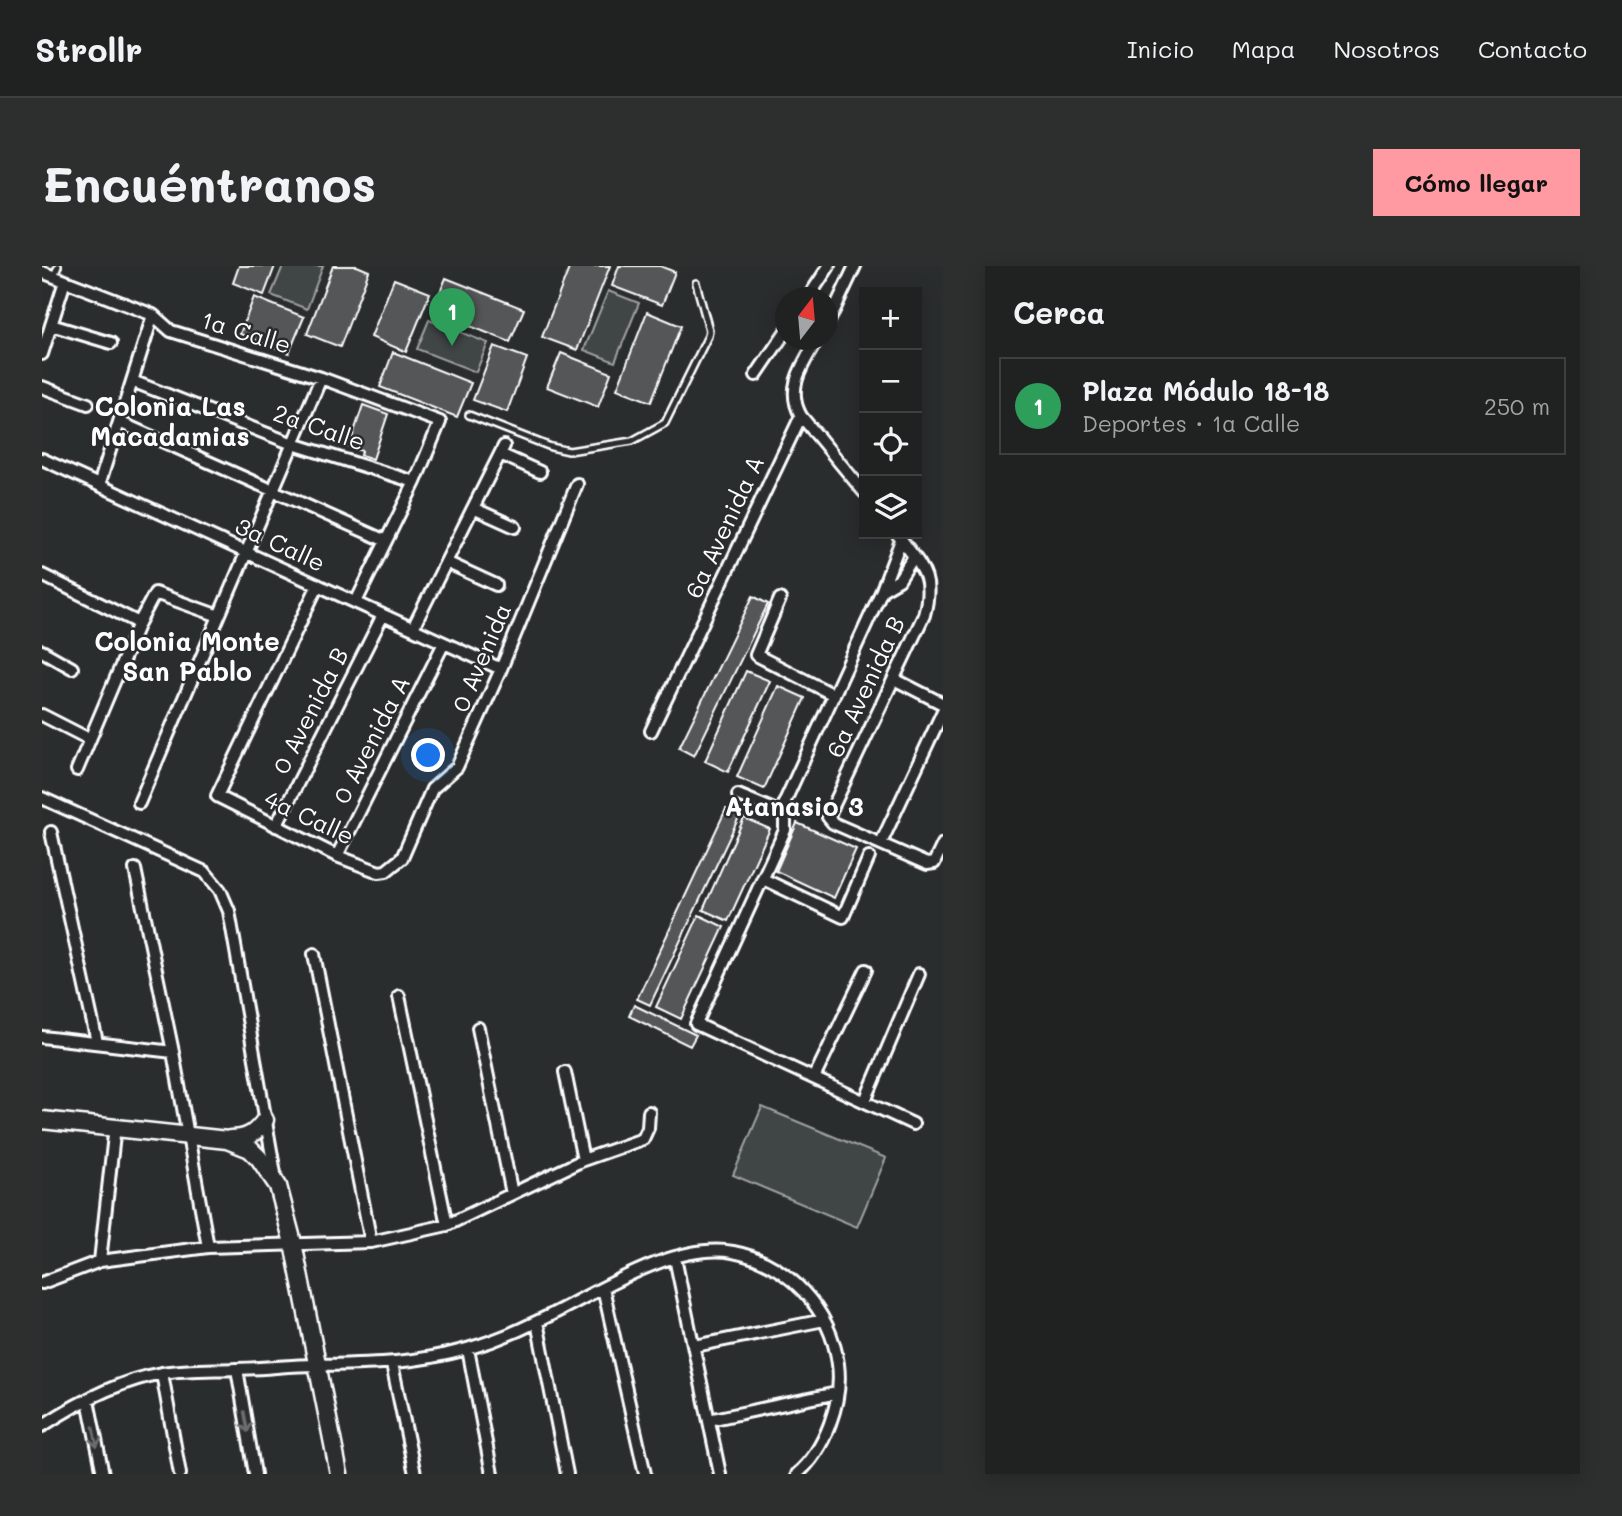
<!DOCTYPE html>
<html lang="es">
<meta charset="utf-8">
<style>
:root{--surface:#202222;--page:#2d2f2f;--text:#f1f3f6;--muted:#a2a4a5;--line:#3d3f40;--accent:#ff9aa2}
body{margin:0;font-family:Mali,sans-serif;background:var(--page);color:var(--text)}
.controls{position:absolute;right:21px;top:21px;display:grid;overflow:hidden;border-radius:0px;box-shadow:0 4px 18px #0003}
.controls button{width:63px;height:63px;display:grid;place-items:center;padding:0;border:0;border-bottom:2px solid var(--line);background:var(--surface);color:var(--text);font:35px sans-serif}
.compass{position:absolute;left:733px;top:21px;width:63px;height:63px;border-radius:50%;background:var(--surface);box-shadow:0 4px 18px #0003;rotate:16deg}
.you{position:absolute;left:387px;top:490px;width:24px;height:24px;margin:-18px;border:5px solid #fff;border-radius:50%;background:#1a73e8;box-shadow:0 0 0 10px #1a73e833}
.badge{display:grid;place-items:center;width:46px;height:46px;border-radius:50%;background:var(--accent);color:#fff;font-size:23px;font-weight:700}
.pin{position:absolute;translate:-50% -58px;filter:drop-shadow(0 2px 4px #0008)}
.pin::after{content:'';position:absolute;top:37px;width:24px;height:21px;background:inherit;clip-path:polygon(0 0,100% 0,50% 100%)}
.list{margin:0;padding:0;list-style:none}
h2{display:flex;justify-content:space-between;align-items:center;height:91px;margin:0;padding:0 28px;font-size:30px}
h2 small{font-size:23px;font-weight:400;color:var(--muted)}
.list li{display:grid;grid-template-columns:46px 1fr auto;gap:21px;align-items:center;box-sizing:border-box;height:98px;margin:0 14px 14px;padding:0 14px;border:2px solid var(--line);border-radius:0px}
.list b{display:block;font-size:26px;white-space:nowrap}
.list p{margin:0;font-size:23px;white-space:nowrap;color:var(--muted)}
.list em{font-size:23px;font-style:normal;color:var(--muted)}
.icon{flex:none;width:38px;height:38px;fill:none;stroke:currentColor;stroke-width:2;stroke-linecap:round;stroke-linejoin:round}
.map{position:relative;flex:none;width:901px;height:1208px;overflow:hidden;border-radius:0px}
header{display:flex;align-items:center;gap:42px;box-sizing:border-box;height:98px;padding:0 35px;background:var(--surface);border-bottom:2px solid var(--line)}
header strong{font-size:33px}
nav{display:flex;gap:38px;margin-inline-start:auto;font-size:24px}
.intro{display:flex;align-items:center;justify-content:space-between;box-sizing:border-box;height:168px;padding:0 42px}
h1{margin:0;font-size:49px}
.button{padding:18px 32px;border-radius:0px;background:var(--accent);color:#111;font-size:24px;font-weight:700}
main{display:flex;gap:42px;padding:0 42px}
aside{flex:1;background:var(--surface);border-radius:0px;box-shadow:0 4px 18px #0003}
.map>svg:first-child{display:block}
</style>
<header>
<strong>Strollr</strong>
<nav><a>Inicio</a><a>Mapa</a><a>Nosotros</a><a>Contacto</a></nav>
</header>
<div class="intro"><h1>Encuéntranos</h1><a class="button">Cómo llegar</a></div>
<main>
<div class="map">
<svg width="901" height="1208" viewBox="0 0 901 1208">
<rect width="100%" height="100%" fill="#2a2d2e"/>
<filter id="ink" filterUnits="userSpaceOnUse"><feTurbulence type="fractalNoise" baseFrequency=".0143" numOctaves="2"/><feDisplacementMap in="SourceGraphic" scale="14" xChannelSelector="R" yChannelSelector="G"/><feConvolveMatrix kernelMatrix="1 2 1 2 8 2 1 2 1" color-interpolation-filters="sRGB"/></filter>
<g filter="url(#ink)">
<path fill="#414445" stroke="#a0a2a2" stroke-width="2" d="M241,0H281L265,43L229,29Z
M566,25L597,37L573,96L542,84Z
M387,54L446,77L434,106L375,83Z
M720,841L844,892L815,961L691,909Z"/>
<path fill="#555758" stroke="#fff" stroke-width="2" d="M197,0H233L222,29L191,17Z
M291,0H315L327,5L298,81L265,68Z
M528,0H568L535,84L500,71Z
M577,0H618L633,6L620,39L570,20Z
M404,12L482,43L468,76L390,45Z
M352,13L388,27L364,86L329,71Z
M212,31L262,51L247,87L198,68Z
M605,46L639,60L609,136L575,123Z
M452,80L485,92L465,146L431,134Z
M351,86L429,117L415,151L338,121Z
M519,87L569,107L556,141L505,121Z
M321,139L346,148L331,193L319,189L320,185L307,181Z
M711,330L726,338L652,490L637,482Z
M704,405L728,415L686,506L663,495Z
M736,420L763,432L722,523L695,511Z
M684,543L698,549L608,739L595,733Z
M702,552L728,563L686,655L661,644Z
M755,557L814,583L792,632L734,605Z
M657,649L682,661L639,753L614,741Z
M592,739L654,769L648,780L587,750Z"/>
<g fill="none" stroke-linecap="round" stroke-linejoin="round">
<defs>
<path id="service" d="M12,10L16,0
M427,149L509,181L527,185L590,175L623,157L666,70L667,64L654,17"/>
<path id="minor" d="M0,6L111,49L129,65L279,112L398,156L373,216L314,336
M766,32L787,0
M786,57L813,0
M9,59L69,77
M775,74C761,98 743,122 759,150L822,226
M0,88L23,15
M714,109L744,65
M90,115L251,178L373,216
M0,121L46,138
M77,156L344,275
M458,188L498,206
M0,193L459,403
M57,219L111,49
M431,242L473,261
M856,269C878,300 893,308 882,349L786,551L791,557L885,598L892,597L901,578
M859,274L840,324L743,535V564L654,758L871,858
M404,296L454,319
M0,309L97,357
M276,319L175,530L295,590L337,606L344,605L360,592L390,523L415,501L459,403L535,218
M840,324L857,314L872,290
M738,333L714,389L792,429
M371,362L462,180
M0,385L30,402
M852,413L901,438
M0,449L47,473
M609,465L759,150
M35,504L97,357L113,327L177,350
M696,529L744,549
M0,532L163,606L178,624L187,645L234,913
M97,537L279,112
M234,560L341,349
M9,566L55,776
M839,577L901,445
M295,590L402,377
M93,603L131,786L166,981
M721,613L801,651L827,591
M272,688L329,976
M357,730L405,959
M436,762L470,928
M0,771L131,786
M523,806L541,894
M772,812L824,704
M823,835L877,708
M633,992L678,1208
M58,995L73,860
M0,1017L58,995L166,981L329,976L405,959L541,894L601,873L606,862L607,846
M561,1022L603,1208
M495,1056L525,1208
M653,1080L782,1054
M426,1083L450,1208
M350,1098L373,1208
M195,1103L213,1208
M120,1107L138,1208
M46,1134L61,1208
M667,1154L795,1127
M0,1160C35,1137 78,1114 121,1107C145,1103 170,1104 194,1103C221,1103 247,1099 274,1099C329,1098 371,1098 425,1083C449,1076 472,1067 494,1056C549,1031 629,975 691,986C745,996 789,1043 796,1098C801,1135 783,1184 755,1208"/>
<path id="secondary" d="M0,854L185,874L208,883L217,892L236,920L251,977L297,1208
M188,873C205,873 213,868 223,854"/>
</defs>
<use href="#service" stroke="#fff" stroke-width="10"/>
<use href="#minor" stroke="#fff" stroke-width="16"/>
<use href="#secondary" stroke="#fff" stroke-width="21"/>
<use href="#service" stroke="#2a2d2e" stroke-width="5"/>
<use href="#minor" stroke="#2a2d2e" stroke-width="10"/>
<use href="#secondary" stroke="#2a2d2e" stroke-width="16"/>
</g>
<defs><path id="oneway-shaft" d="M-6 0H5M1.5-3L5.5 0L1.5 3" fill="none" stroke-width="1.6" stroke-linecap="round" stroke-linejoin="round" transform="scale(1.75)"/></defs>
<g stroke="#6a6c6d">
<use href="#oneway-shaft" transform="translate(204 1156) rotate(80)"/>
<use href="#oneway-shaft" transform="translate(53 1171) rotate(79)"/>
</g>
</g>
<g text-anchor="middle" stroke-width="5" stroke-linejoin="round" paint-order="stroke">
<g font-size="24" fill="#fff" stroke="#2a2d2e">
<text transform="translate(204 67) rotate(17)" y="8">1a Calle</text>
<text transform="translate(277 162) rotate(19)" y="8">2a Calle</text>
<text transform="translate(683 261) rotate(-65)" y="8">6a Avenida A</text>
<text transform="translate(238 279) rotate(25)" y="8">3a Calle</text>
<text transform="translate(440 392) rotate(-67)" y="8">0 Avenida</text>
<text transform="translate(824 421) rotate(-65)" y="8">6a Avenida B</text>
<text transform="translate(269 445) rotate(-63)" y="8">0 Avenida B</text>
<text transform="translate(330 474) rotate(-63)" y="8">0 Avenida A</text>
<text transform="translate(267 552) rotate(25)" y="8">4a Calle</text>
</g>
<g font-size="26" font-weight="bold" fill="#fff" stroke="#2a2d2e">
<text x="128" y="150">Colonia Las<tspan x="128" dy="30">Macadamias</tspan></text>
<text x="145" y="385">Colonia Monte<tspan x="145" dy="30">San Pablo</tspan></text>
<text x="752" y="550">Atanasio 3</text>
</g>
</g>
</svg>
<div class="controls">
<button>+</button>
<button>−</button>
<button><svg class="icon" aria-label="locate" viewBox="0 0 24 24"><circle cx="12" cy="12" r="6"/><path d="M12 2v4M12 18v4M2 12h4M18 12h4"/></svg></button>
<button><svg class="icon" aria-label="layers" viewBox="0 0 24 24"><path d="M12 4l9 5-9 5-9-5zM3 14l9 5 9-5"/></svg></button>
</div>
<svg class="compass" viewBox="-18 -18 36 36"><path d="M0-13l5 13h-10z" fill="#e53935"/><path d="M0 13l5-13h-10z" fill="#a2a4a5"/></svg>
<div class="you"></div>
<div class="pin badge" style="left:410px;top:80px;background:#2e9e5b">1</div>
</div>
<aside>
<h2>Cerca<small></small></h2>
<ul class="list">
<li><span class="badge" style="background:#2e9e5b">1</span><div><b>Plaza Módulo 18-18</b><p>Deportes · 1a Calle</p></div><em>250 m</em></li>
</ul>
</aside>
</main>
